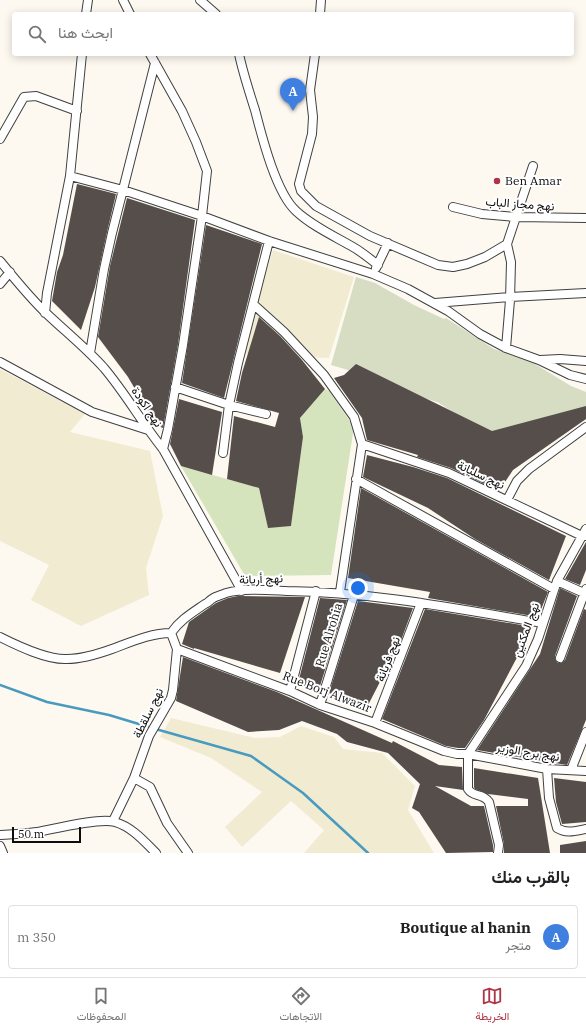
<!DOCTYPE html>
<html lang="ar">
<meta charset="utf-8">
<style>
:root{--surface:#fff;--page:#f6f6f6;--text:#202124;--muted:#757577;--line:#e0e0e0;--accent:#af3446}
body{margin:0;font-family:"IBM Plex Serif",Vazirmatn,serif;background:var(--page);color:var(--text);direction:rtl}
.scale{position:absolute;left:12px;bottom:10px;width:69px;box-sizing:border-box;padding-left:4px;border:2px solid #0d0d0d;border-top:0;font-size:11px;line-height:14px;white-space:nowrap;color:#0d0d0d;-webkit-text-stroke:3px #fff;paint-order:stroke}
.you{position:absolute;left:358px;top:588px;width:14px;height:14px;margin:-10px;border:3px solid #fff;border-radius:50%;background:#1a73e8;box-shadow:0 0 0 6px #1a73e833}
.badge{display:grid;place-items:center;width:26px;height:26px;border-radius:50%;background:var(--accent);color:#fff;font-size:13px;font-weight:700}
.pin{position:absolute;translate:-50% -33px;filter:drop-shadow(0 1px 2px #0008)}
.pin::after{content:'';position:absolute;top:21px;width:14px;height:12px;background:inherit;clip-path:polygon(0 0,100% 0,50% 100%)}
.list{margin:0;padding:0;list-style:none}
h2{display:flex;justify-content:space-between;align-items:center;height:52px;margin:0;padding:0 16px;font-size:17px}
h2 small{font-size:13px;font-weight:400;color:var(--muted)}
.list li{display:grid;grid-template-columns:26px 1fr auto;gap:12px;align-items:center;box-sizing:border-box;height:64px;margin:0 8px 8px;padding:0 8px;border:1px solid var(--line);border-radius:4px}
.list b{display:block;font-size:15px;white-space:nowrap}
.list p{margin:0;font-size:13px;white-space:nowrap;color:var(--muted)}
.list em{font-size:13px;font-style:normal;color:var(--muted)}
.icon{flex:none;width:22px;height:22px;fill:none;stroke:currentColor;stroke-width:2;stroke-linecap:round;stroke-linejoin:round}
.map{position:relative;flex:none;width:586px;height:853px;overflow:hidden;direction:ltr}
.search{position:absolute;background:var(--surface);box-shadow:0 2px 10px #0003;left:12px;right:12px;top:12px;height:44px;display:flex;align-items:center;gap:10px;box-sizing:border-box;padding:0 14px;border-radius:4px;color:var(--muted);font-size:15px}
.sheet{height:124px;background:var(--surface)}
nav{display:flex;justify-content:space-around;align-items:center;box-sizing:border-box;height:56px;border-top:1px solid var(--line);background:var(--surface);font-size:11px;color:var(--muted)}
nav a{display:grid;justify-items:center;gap:2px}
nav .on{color:var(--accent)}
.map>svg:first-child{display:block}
</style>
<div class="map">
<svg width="586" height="853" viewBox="0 0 586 853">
<rect width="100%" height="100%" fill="#fdf9f0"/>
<path fill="#f1ebd2" d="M273,250L354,277L329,358L242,354Z
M0,369L85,414L70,432L150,451L163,516L146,568L149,595L81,626L31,600L49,565L0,541Z
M171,718L255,738L280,737L301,726L334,737L343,749L382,753L415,786L408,810L434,853H304L324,830L291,801L242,847L225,827L262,792L211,758L160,737Z"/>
<path fill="#d5e4bd" d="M325,389L329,391L354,427L331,575L245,576L181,466L259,488L268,527L291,526L303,437L300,418Z"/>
<path fill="#d7ddc3" d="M356,277L375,283L414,305L444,319L446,318L494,349L530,361L571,386L586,392V413L492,438L439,403L345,369L331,365Z"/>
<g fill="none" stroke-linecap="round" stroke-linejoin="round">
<path stroke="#489bbf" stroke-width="2.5" d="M0,685L47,702L109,715L152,728L251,756L303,793L368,853"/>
</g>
<path fill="#554e4b" d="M77,184L116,194L107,232L95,287L81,330L52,301L57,272L63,255Z
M127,198L195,220L178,344L163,428L156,425L128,377L98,337L110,266Z
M206,225L262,244L224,398L182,383Z
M259,317L280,336L302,360L325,389L300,418L303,437L291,526L268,528L259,488L227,479L234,416L275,427L279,413L236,401L242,373Z
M356,364L492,431L586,406V419L513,470L499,491L451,468L417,457L418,455L367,440L362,418L334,378L344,375Z
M179,399L222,412L212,475L181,466L170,444Z
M367,455L413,467L447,478L566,536L549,580L475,539L428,508L363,477Z
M361,488L548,592L538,617L428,598L430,592L348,578Z
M586,542V570L580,585L565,579Z
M560,588L577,596L555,656V659L558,663H561L565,660L584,609L586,610V720L567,765L477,750L540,654Z
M238,596L305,597L280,673L194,648V649L182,644L189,622L216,603L228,598Z
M320,598L347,600L319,689L315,687L314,690L298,683Z
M358,601L413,608L400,643L366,709L329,693Z
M425,609L533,627L484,720L465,748H458L446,746L382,719Z
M183,657L277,692L392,743L393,741L439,765L462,767L463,790L435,786L471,806H484L493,845V852L446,853L419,812L412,808L420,784L388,753L347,742L337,734L302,721L279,730L248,732L176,701Z
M474,768L538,778L550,853H504V844L496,806H528V799L488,794L475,789L474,787Z
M554,778L586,782V822L562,824L556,802Z
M586,841V853H560V845Z"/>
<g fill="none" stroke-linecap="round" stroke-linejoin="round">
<defs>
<path id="minor" d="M123,0L130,14
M200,0L216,14
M86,14L88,0
M320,14L321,0
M150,54L182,111L196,142L207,171L202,216L183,345L168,429L163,449
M239,54C243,73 249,91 255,110C262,137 276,193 296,211C312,226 334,236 353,247C362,252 370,259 378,265
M315,54L310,90L313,117L312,134L299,184L301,191L316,206L370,236L438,265L453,267L467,264L485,257L507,244
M0,139L24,97L36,96L77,111
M70,176L123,190L202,216L269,241L373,274L408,289L448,311L480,334L506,348L539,360L570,375L586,379
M453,207L482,214L515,217L586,218
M0,261C15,279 30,298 47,314C66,332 86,348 104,368C126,394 142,423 163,449L242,591
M376,268L388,243
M0,284L10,272
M435,303L510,297L586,293
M253,304L284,332L324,375L354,417L362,444L340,592
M45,313L47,293L70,176L82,54
M506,348L510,300L511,262L507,244L533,166
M90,353L104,269L112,233L155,63
M540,360L560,359L586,361
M0,362L92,412L148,430
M175,387L229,405L266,414
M362,444L449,473L582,536H586
M223,453L229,405L238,363L269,241
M356,479L554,589
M507,500L517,481L529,469L586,427
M557,581L584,593
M0,637C18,646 47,660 67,659C82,659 98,654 112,649C131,642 151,633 171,633C180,620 192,613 205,604C208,603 210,600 212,599C216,596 222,595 226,593C245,588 267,590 287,591C373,592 458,609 542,623
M177,649L290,691L320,705L375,723L444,751L457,754H468L547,769L586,771
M560,658L586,589
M290,691L316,591
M320,705L354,595
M375,723L421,603
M468,754L526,666L538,639L557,581L586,529
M468,754V789C474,798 482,792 489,802L499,845L498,853
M547,769L549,798L557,828C567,834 575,831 586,829
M571,770L586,732
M134,778L150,787L167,823L188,853
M113,821L134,778L149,736L171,698L173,690L177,649L171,633
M0,835C12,834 25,834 37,832C54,829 100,817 115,822C132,827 144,841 156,853
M0,846L3,853"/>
</defs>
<use href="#minor" stroke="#404040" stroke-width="10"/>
<use href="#minor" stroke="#fff" stroke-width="8"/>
</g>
<circle fill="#af3446" stroke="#fff" stroke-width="1.5" cx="497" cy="181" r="4"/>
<g text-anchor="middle" stroke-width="4" stroke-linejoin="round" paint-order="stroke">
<g font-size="12" fill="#0d0d0d" stroke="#fff" text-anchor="start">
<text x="505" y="185">Ben Amar</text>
</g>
<g font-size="12" fill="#0d0d0d" stroke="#fff">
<text transform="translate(520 204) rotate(4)" y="4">نهج مجاز الباب</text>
<text transform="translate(147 407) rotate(56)" y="4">نهج اكودة</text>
<text transform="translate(481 475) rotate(25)" y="4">نهج سليانة</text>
<text transform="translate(261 579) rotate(-2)" y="4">نهج أريانة</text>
<text transform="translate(526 630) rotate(-70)" y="4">نهج المكنين</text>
<text transform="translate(329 635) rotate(-73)" y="4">Rue Alrohia</text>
<text transform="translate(388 659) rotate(-69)" y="4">نهج فريانة</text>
<text transform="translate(327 692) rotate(21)" y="4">Rue Borj Alwazir</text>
<text transform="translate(148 713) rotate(-64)" y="4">نهج سلقطة</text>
<text transform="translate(528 752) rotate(9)" y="4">نهج برج الوزير</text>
</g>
</g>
</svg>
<div class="scale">50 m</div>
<div class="you"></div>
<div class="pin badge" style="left:293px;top:111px;background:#3f7fe0">A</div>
<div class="search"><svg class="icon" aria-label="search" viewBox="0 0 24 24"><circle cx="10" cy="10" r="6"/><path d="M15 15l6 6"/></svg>ابحث هنا</div>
</div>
<section class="sheet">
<h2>بالقرب منك<small></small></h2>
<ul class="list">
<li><span class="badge" style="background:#3f7fe0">A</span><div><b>Boutique al hanin</b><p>متجر</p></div><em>350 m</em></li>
</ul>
</section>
<nav>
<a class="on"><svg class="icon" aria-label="map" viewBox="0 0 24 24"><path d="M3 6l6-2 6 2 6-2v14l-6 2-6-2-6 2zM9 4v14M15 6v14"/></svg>الخريطة</a>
<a><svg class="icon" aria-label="directions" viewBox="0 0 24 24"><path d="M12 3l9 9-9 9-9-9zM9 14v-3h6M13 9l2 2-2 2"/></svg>الاتجاهات</a>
<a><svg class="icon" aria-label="saved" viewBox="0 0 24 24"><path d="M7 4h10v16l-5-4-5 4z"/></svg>المحفوظات</a>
</nav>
